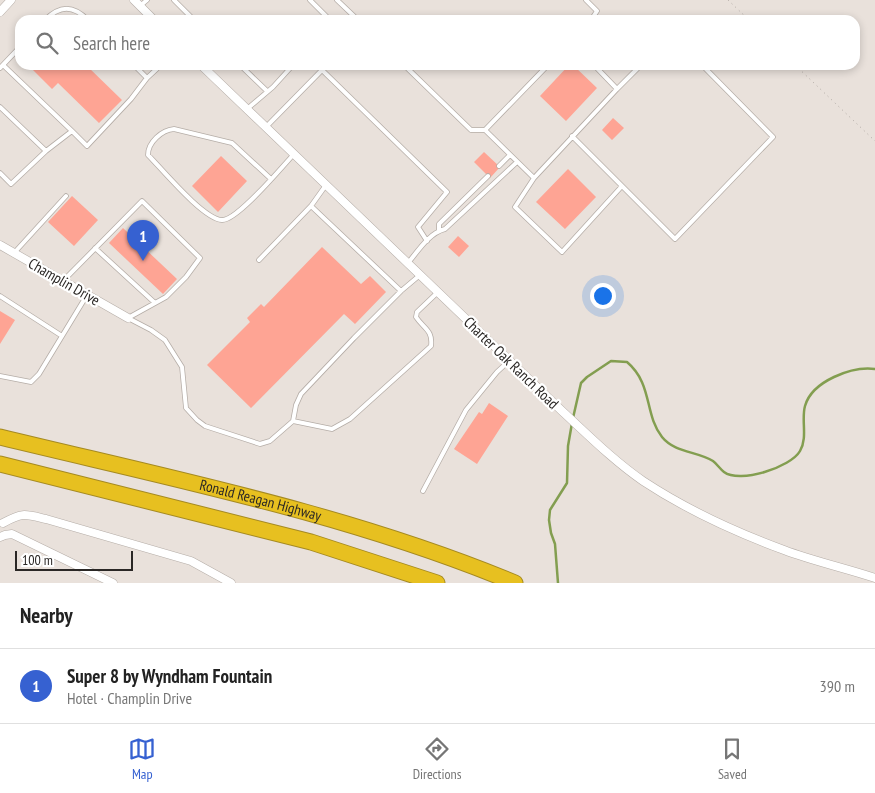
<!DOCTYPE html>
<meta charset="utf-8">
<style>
:root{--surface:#fff;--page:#f2f2f2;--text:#222;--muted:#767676;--line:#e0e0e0;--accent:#3661d1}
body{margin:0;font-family:"PT Sans Narrow",sans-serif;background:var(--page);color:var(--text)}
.scale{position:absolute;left:15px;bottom:12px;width:118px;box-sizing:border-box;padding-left:5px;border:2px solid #2a2725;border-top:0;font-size:14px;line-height:18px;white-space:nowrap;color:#2a2725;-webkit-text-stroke:4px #fff;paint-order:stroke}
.you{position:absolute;left:602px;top:295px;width:18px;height:18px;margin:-12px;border:4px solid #fff;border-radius:50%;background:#1a73e8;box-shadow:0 0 0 8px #1a73e833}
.badge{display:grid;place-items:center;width:32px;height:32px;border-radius:50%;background:var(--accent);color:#fff;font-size:16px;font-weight:700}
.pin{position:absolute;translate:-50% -41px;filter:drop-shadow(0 1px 2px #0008)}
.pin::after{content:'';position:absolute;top:26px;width:18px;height:15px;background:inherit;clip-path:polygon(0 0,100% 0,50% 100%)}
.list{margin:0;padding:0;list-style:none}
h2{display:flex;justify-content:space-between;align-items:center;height:65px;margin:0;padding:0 20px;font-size:21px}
h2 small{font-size:16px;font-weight:400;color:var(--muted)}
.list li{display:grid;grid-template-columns:32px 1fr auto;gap:15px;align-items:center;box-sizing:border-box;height:75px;padding:0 20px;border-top:1px solid var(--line)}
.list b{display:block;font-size:19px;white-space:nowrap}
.list p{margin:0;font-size:16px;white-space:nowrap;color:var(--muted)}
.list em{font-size:16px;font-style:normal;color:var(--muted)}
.icon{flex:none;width:28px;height:28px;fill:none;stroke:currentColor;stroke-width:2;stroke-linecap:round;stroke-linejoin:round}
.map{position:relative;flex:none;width:875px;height:583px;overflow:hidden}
.search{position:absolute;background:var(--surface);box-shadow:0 2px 8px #0003;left:15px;right:15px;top:15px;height:55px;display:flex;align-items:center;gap:12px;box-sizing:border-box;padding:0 18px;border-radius:15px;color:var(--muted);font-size:19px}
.sheet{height:140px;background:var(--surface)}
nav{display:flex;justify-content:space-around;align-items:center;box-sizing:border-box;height:70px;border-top:1px solid var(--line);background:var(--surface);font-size:14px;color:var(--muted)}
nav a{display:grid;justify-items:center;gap:2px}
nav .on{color:var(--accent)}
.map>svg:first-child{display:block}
</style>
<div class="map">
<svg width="875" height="583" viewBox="0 0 875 583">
<rect width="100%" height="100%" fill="#e9e1db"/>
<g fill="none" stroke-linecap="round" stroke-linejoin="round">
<path stroke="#839e50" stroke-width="2.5" d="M573,418L581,383L587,377L611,361L627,362C653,384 644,414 662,437C675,453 697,451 713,461C717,464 720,469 724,472C740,484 791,467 800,451C808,437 801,420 805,406C812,381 852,366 875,369
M558,583L555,544L551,533L549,520L550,510L567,483L568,446L572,423"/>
</g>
<path fill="#fea494" d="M28,65H86L122,100L99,123L58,83L52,89Z
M569,65H573L597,88L566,121L540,96Z
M613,118L624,128L612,140L602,130Z
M484,152L500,167L490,178L474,162Z
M221,156L247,181L218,212L192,186Z
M568,169L596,197L565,229L536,202Z
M72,196L98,220L74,246L48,222Z
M123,228L177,279L163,294L109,243Z
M458,236L469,246L459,257L448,247Z
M322,247L361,284L370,276L386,292L355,324L344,314L251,408L207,365L250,322L247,318L261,304L264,307Z
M0,311L15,320L0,344Z
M489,403L508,416L477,464L454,449L479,412L482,414Z"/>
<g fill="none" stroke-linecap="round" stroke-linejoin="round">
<defs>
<path id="service" d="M174,0L194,20
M310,0L330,20
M337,0L358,20
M586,0L597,11L591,20
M140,6L147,0
M45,20C60,5 73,5 88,20
M3,65L72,131
M240,65L267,91
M404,65L471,130H485L534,178L617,89L594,65
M0,68L20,47
M147,78L161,65
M617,89L641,65
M0,107L46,151L72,131L87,146L131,99L147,78L134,65
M247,109L273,87L293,65
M266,127L322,70L447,192L418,227L427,241
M485,130L548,65
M499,166L510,155
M0,173L11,184L46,151
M534,178L515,207L562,252L622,186L572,136
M271,179L232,143L174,129C162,130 148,142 148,155C162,169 203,219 222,220C237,221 282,167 294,154
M326,185L311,206L401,291L420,275
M622,186L675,239L773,137L702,65
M439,230V224L488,176
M95,248L155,303
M14,253L66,196
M259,260L311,206
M408,263C418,251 429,233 445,229L517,162
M63,281L142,201L200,258L186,277L166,297L128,318
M0,296L62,336
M128,318L151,330L165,340L182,367L186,408L197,420L205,426L260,444L270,441L293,421L296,405L301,394L354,338L401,291
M0,376L31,382L39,374L87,295
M293,421L332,429L350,419L431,346C433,330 424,329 416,317L417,312L438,292
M423,491L466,410L497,372L509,361"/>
<path id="minor" d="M134,0L154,20
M0,12L11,0
M201,65L562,411C588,435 614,461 643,481C687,510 735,532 784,550C813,561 845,568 875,578
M0,245L128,318
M3,523C23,512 25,514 46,519L191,561L231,583
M0,537L5,535L12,534L113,583"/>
<g id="motorway">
<path id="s1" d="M0,437C173,479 349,514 515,583"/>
<path d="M0,464L311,542L437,583"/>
</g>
</defs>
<use href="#service" stroke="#b5ada7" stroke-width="5.5"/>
<use href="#minor" stroke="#b5ada7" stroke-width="9"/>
<use href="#motorway" stroke="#a58a22" stroke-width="17"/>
<path stroke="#aea7a2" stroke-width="1" stroke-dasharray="1 4" stroke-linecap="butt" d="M728,0L749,20
M795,65L875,141"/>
<use href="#service" stroke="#fff" stroke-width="4"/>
<use href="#minor" stroke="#fff" stroke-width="8"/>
<use href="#motorway" stroke="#e7c020" stroke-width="15"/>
</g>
<g text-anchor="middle" stroke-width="4.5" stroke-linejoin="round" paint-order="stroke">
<g font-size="15" fill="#2a2725" stroke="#fff">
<text transform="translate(64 282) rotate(30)" y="5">Champlin Drive</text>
<text transform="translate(511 363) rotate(44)" y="5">Charter Oak Ranch Road</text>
<text dy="5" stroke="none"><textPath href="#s1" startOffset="268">Ronald Reagan Highway</textPath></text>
</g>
</g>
</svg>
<div class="scale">100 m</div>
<div class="you"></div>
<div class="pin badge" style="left:143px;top:261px">1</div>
<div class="search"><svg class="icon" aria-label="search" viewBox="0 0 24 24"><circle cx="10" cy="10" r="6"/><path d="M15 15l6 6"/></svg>Search here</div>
</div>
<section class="sheet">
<h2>Nearby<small></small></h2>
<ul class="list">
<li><span class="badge">1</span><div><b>Super 8 by Wyndham Fountain</b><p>Hotel · Champlin Drive</p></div><em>390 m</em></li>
</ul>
</section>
<nav>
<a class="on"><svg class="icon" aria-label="map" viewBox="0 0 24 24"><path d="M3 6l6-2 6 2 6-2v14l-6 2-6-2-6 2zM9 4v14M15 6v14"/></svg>Map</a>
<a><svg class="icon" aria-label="directions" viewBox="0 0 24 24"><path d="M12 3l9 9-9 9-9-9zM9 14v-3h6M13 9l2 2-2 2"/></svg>Directions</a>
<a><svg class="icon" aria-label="saved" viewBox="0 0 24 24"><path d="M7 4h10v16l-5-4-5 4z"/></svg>Saved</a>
</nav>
